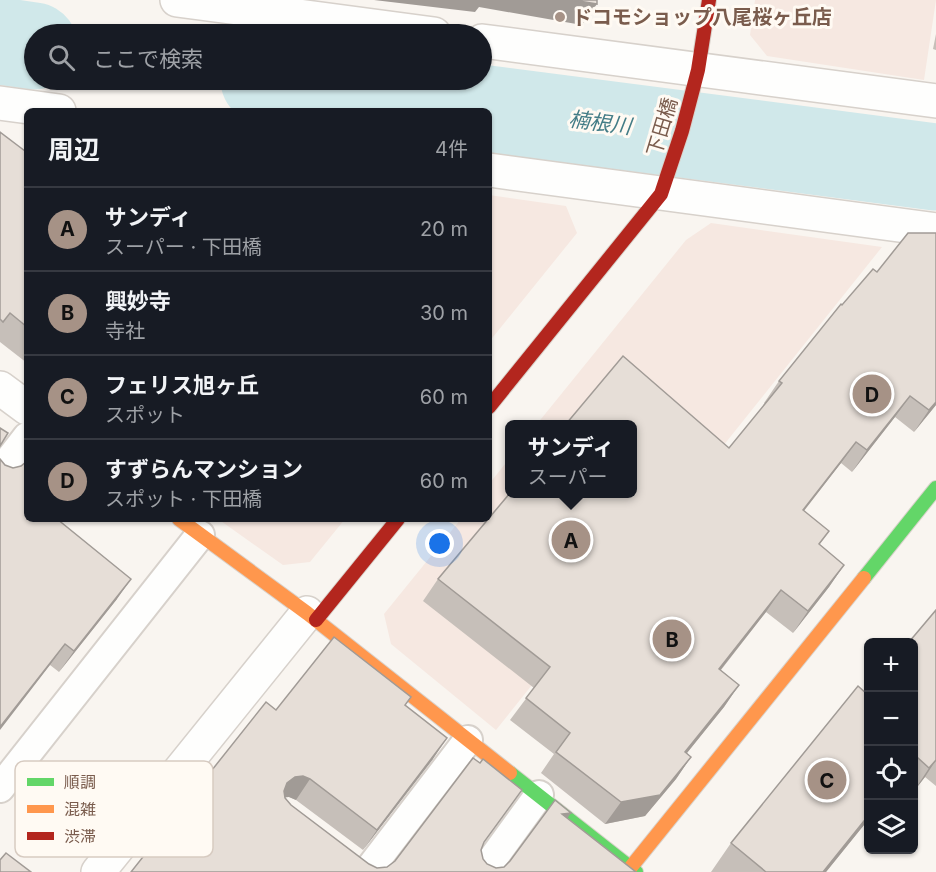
<!DOCTYPE html>
<html lang="ja">
<meta charset="utf-8">
<style>
:root{--surface:#171b24;--page:#20242c;--text:#f1f3f6;--muted:#9ea1a6;--line:#363941;--accent:#a69286}
body{margin:0;font-family:Inter,"Noto Sans JP",sans-serif;background:var(--page);color:var(--text)}
.controls{position:absolute;right:18px;bottom:18px;display:grid;overflow:hidden;border-radius:9px;box-shadow:0 2px 4px #0004}
.controls button{width:54px;height:54px;display:grid;place-items:center;padding:0;border:0;border-bottom:2px solid var(--line);background:var(--surface);color:var(--text);font:30px sans-serif}
.you{position:absolute;left:440px;top:544px;width:21px;height:21px;margin:-15px;border:4px solid #fff;border-radius:50%;background:#1a73e8;box-shadow:0 0 0 9px #1a73e833}
.badge{display:grid;place-items:center;width:39px;height:39px;border-radius:50%;background:var(--accent);color:#111;font-size:20px;font-weight:700}
.pin{position:absolute;translate:-50% -50%;border:3px solid #fff;box-shadow:0 2px 6px #0006}
.popup{position:absolute;left:505px;top:420px;width:132px;height:78px;box-sizing:border-box;display:grid;place-content:center;border-radius:9px;background:var(--surface);filter:drop-shadow(0 2px 4px #0005);font-size:20px;white-space:nowrap;color:var(--muted)}
.popup b{font-size:22px;color:var(--text)}
.popup::after{content:'';position:absolute;left:50%;top:100%;margin-left:-12px;border:12px solid transparent;border-top-color:var(--surface)}
.list{margin:0;padding:0;list-style:none}
h2{display:flex;justify-content:space-between;align-items:center;height:78px;margin:0;padding:0 24px;font-size:26px}
h2 small{font-size:20px;font-weight:400;color:var(--muted)}
.list li{display:grid;grid-template-columns:39px 1fr auto;gap:18px;align-items:center;box-sizing:border-box;height:84px;padding:0 24px;border-top:2px solid var(--line)}
.list b{display:block;font-size:22px;white-space:nowrap}
.list p{margin:0;font-size:20px;white-space:nowrap;color:var(--muted)}
.list em{font-size:20px;font-style:normal;color:var(--muted)}
.icon{flex:none;width:33px;height:33px;fill:none;stroke:currentColor;stroke-width:2;stroke-linecap:round;stroke-linejoin:round}
.map{position:relative;flex:none;width:936px;height:872px;overflow:hidden}
.search{position:absolute;background:var(--surface);box-shadow:0 2px 4px #0004;left:24px;top:24px;width:468px;height:66px;display:flex;align-items:center;gap:15px;box-sizing:border-box;padding:0 21px;border-radius:33px;color:var(--muted);font-size:22px}
.panel{position:absolute;background:var(--surface);box-shadow:0 2px 4px #0004;left:24px;top:108px;width:468px;height:414px;border-radius:9px}
.map>svg:first-child{display:block}
</style>
<div class="map">
<svg width="936" height="872" viewBox="0 0 936 872">
<rect width="100%" height="100%" fill="#f9f5f0"/>
<path fill="#f6e8e1" d="M755,0H936L924,80L767,56L750,35Z
M489,195L566,206L577,233L489,342Z
M711,223L882,247L496,730L391,644L384,614L461,519H489V484L509,459L510,494H632V424H537L686,240Z
M218,519H345L310,562L283,565Z"/>
<g fill="none" stroke-linecap="round" stroke-linejoin="round">
<path stroke="#d0e8ea" stroke-width="87" d="M0,41L34,46
M264,80L936,167"/>
<defs>
<path id="lane" d="M0,472L27,437
M0,788L200,535
M367,872L468,740
M483,872L539,795"/>
<path id="street" d="M177,0L434,34
M482,41L936,101
M0,103L59,111
M489,170L936,230
M0,388L27,408
M98,872L307,613"/>
<path id="fast" d="M864,578L936,488
M510,773L636,872"/>
<path id="slow" d="M179,519L307,613L510,773
M627,872L864,578"/>
<path id="jam" d="M489,407L661,194L682,131L698,70L709,0
M316,620L398,519"/>
</defs>
<use href="#lane" stroke="#d7d1cb" stroke-width="32"/>
<use href="#street" stroke="#d7d1cb" stroke-width="36"/>
<use href="#fast" stroke="#d9d2cb" stroke-width="16"/>
<use href="#slow" stroke="#d9d2cb" stroke-width="16"/>
<use href="#jam" stroke="#d9d2cb" stroke-width="16"/>
<use href="#lane" stroke="#fefefd" stroke-width="28"/>
<use href="#street" stroke="#fefefd" stroke-width="33"/>
<use href="#fast" stroke="#63d668" stroke-width="14"/>
<use href="#slow" stroke="#ff974d" stroke-width="14"/>
<use href="#jam" stroke="#b3261e" stroke-width="14"/>
</g>
<path fill="#c6bfb9" d="M936,34V50L933,49Z
M0,132L25,151L27,148V363L0,342Z
M936,233V405L914,432L895,417L852,472L841,463L804,511L829,531L819,545L844,565L829,587L793,633L766,612L721,670L739,685L724,707L687,753L691,757L676,779L645,816L605,824L541,773L554,754L510,720L534,688L423,601L438,579L729,448L765,404L764,403L779,381L842,305L877,272Z
M27,519L117,599L59,672L50,665Z
M936,610V786L925,777L914,791V642Z
M868,692V820L826,872H711L731,843Z
M405,705L433,759L363,850L296,800L289,797H285L291,805L369,864L377,868L387,867L483,843L481,850L483,859L487,864L496,868L504,867L567,818L636,872H131L276,710Z"/>
<path fill="#a19b96" d="M374,0H573L597,4L582,25L479,7L475,12Z
M910,396L895,417L852,472L867,450Z
M936,402V405L914,432L929,410Z
M856,442L841,463L788,531L803,510Z
M844,565L829,587L793,633L808,611Z
M131,579L117,599L59,672L74,651Z
M781,590L766,612L704,691L719,669Z
M65,644L50,665L0,730V727Z
M739,685L724,707L670,774L685,752Z
M447,738L433,759L363,850L377,830Z
M691,757L676,779L645,816L605,824L621,802Z
M936,760L925,777L914,791L929,768Z
M303,776L310,779L296,800L289,797L280,798L287,783L295,777Z
M571,813L557,833L562,814Z
M868,816V820L826,872H823Z"/>
<path fill="#e6ded7" stroke="#a19b96" stroke-width="1.5" d="M573,0H597V4Z
M0,132L25,151L27,148V327L10,313L3,322L0,319Z
M908,233H936V402L929,410L910,396L867,450L856,442L803,510L829,531L819,544L844,565L808,611L781,590L719,669L739,685L685,752L691,757L660,795L621,802L556,752L570,733L526,698L550,667L438,579L510,493L633,494V424H566L623,356L729,448L782,383L779,381L841,304L842,305L873,269L877,272Z
M0,428L8,433L0,446Z
M0,459L5,465L13,468L21,466L27,461V519H57L131,579L74,651L65,644L0,727Z
M936,610V760L929,768L917,757L914,761V642H909Z
M334,637L411,697L405,705L447,738L377,830L310,779L303,776L295,777L287,783L284,791L285,798L291,805L369,864L377,868L387,867L395,861L473,758L480,763L483,759L522,790L484,842L481,850L483,859L487,864L496,868L504,867L510,861L555,800L571,813L562,814L636,872H131L266,702L276,710Z
M858,686L867,694L868,692V816L823,872H766L731,843Z
M6,853L31,872H0V860Z"/>
<circle fill="#a69286" stroke="#fffaf3" stroke-width="2" cx="560" cy="17" r="6"/>
<g text-anchor="middle" stroke-width="6" stroke-linejoin="round" paint-order="stroke">
<g font-size="20" font-weight="bold" fill="#7a5c4d" stroke="#fffaf3" text-anchor="start">
<text x="572" y="24">ドコモショップ八尾桜ヶ丘店</text>
</g>
<g font-size="20" fill="#7a5c4d" stroke="#fffaf3">
<text transform="translate(662 127) rotate(-73)" y="7">下田橋</text>
</g>
<g font-size="21" font-style="italic" fill="#437c86" stroke="#fffaf3">
<text transform="translate(600 123) rotate(7)" y="7">楠根川</text>
</g>
</g>
<rect x="15" y="761" width="198" height="96" rx="9" fill="#fffaf3" stroke="#d7cbc1" stroke-width="1.5"/>
<rect x="27" y="778" width="27" height="8" fill="#63d668"/>
<rect x="27" y="805" width="27" height="8" fill="#ff974d"/>
<rect x="27" y="832" width="27" height="8" fill="#b3261e"/>
<g font-size="16" fill="#7a5c4d">
<text x="64" y="788">順調</text>
<text x="64" y="815">混雑</text>
<text x="64" y="842">渋滞</text>
</g>
</svg>
<div class="controls">
<button>+</button>
<button>−</button>
<button><svg class="icon" aria-label="locate" viewBox="0 0 24 24"><circle cx="12" cy="12" r="6"/><path d="M12 2v4M12 18v4M2 12h4M18 12h4"/></svg></button>
<button><svg class="icon" aria-label="layers" viewBox="0 0 24 24"><path d="M12 4l9 5-9 5-9-5zM3 14l9 5 9-5"/></svg></button>
</div>
<div class="you"></div>
<div class="pin badge" style="left:571px;top:540px">A</div>
<div class="popup"><b>サンディ</b>スーパー</div>
<div class="pin badge" style="left:672px;top:639px">B</div>
<div class="pin badge" style="left:827px;top:780px">C</div>
<div class="pin badge" style="left:872px;top:394px">D</div>
<div class="search"><svg class="icon" aria-label="search" viewBox="0 0 24 24"><circle cx="10" cy="10" r="6"/><path d="M15 15l6 6"/></svg>ここで検索</div>
<section class="panel">
<h2>周辺<small>4件</small></h2>
<ul class="list">
<li><span class="badge">A</span><div><b>サンディ</b><p>スーパー · 下田橋</p></div><em>20 m</em></li>
<li><span class="badge">B</span><div><b>興妙寺</b><p>寺社</p></div><em>30 m</em></li>
<li><span class="badge">C</span><div><b>フェリス旭ヶ丘</b><p>スポット</p></div><em>60 m</em></li>
<li><span class="badge">D</span><div><b>すずらんマンション</b><p>スポット · 下田橋</p></div><em>60 m</em></li>
</ul>
</section>
</div>
